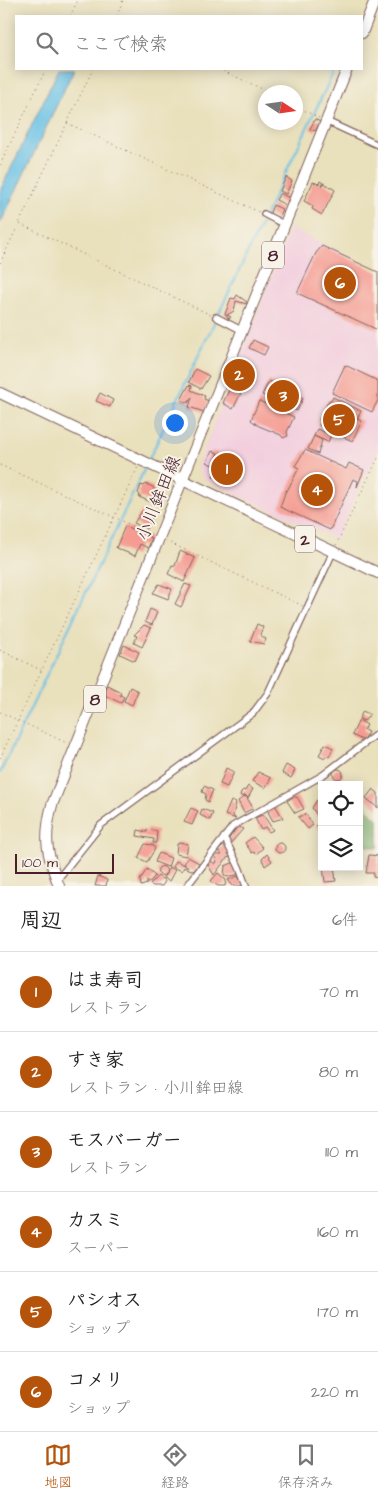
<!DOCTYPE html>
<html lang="ja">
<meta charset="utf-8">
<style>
:root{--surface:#fff;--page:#f2f2f2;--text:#222;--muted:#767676;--line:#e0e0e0;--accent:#b45309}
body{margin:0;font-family:"Architects Daughter","Klee One",sans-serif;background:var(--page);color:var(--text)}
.controls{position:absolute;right:15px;bottom:15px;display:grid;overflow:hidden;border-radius:0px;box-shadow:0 2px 12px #0003}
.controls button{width:45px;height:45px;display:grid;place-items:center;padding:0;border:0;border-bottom:1px solid var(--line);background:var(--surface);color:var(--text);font:25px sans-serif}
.compass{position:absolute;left:258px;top:85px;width:45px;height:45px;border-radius:50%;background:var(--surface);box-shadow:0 2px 12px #0003;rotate:102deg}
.scale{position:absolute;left:15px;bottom:12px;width:99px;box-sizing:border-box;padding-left:5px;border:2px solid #4a1f2b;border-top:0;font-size:14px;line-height:18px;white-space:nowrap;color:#4a1f2b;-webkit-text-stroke:4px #f7f3e8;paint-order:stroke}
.you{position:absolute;left:174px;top:422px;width:18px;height:18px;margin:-12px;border:4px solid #fff;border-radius:50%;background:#1a73e8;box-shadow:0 0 0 8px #1a73e833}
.badge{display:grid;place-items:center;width:32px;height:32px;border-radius:50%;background:var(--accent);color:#fff;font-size:16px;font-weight:700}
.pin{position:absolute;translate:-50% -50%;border:2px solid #fff;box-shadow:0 1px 5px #0006}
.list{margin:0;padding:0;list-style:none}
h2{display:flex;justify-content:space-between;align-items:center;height:65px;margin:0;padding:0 20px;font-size:21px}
h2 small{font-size:16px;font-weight:400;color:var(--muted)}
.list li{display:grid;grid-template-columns:32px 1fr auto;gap:15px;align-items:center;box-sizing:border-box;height:80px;padding:0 20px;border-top:1px solid var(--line)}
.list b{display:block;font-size:19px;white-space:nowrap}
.list p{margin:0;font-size:16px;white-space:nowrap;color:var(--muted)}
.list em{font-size:16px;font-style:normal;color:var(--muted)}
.icon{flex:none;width:28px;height:28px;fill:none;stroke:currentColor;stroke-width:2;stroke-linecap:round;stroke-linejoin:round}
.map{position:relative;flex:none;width:378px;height:886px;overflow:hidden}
.search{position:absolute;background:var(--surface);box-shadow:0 2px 12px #0003;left:15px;right:15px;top:15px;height:55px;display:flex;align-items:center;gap:12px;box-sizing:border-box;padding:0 18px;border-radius:0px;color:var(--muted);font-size:19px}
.sheet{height:545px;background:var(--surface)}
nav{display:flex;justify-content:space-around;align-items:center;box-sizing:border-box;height:70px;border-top:1px solid var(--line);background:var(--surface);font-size:14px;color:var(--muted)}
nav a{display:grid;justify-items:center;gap:2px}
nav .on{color:var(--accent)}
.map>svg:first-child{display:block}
</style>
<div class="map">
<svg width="378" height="886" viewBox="0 0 378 886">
<rect width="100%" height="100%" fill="#f7f3e8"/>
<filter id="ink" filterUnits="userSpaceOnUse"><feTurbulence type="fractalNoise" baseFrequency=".02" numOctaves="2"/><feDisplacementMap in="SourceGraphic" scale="10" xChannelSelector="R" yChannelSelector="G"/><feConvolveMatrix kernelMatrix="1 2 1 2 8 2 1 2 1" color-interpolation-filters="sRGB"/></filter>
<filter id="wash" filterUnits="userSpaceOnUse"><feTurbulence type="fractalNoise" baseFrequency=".0096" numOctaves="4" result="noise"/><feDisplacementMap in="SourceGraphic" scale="20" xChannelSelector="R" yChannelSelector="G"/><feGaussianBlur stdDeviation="1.12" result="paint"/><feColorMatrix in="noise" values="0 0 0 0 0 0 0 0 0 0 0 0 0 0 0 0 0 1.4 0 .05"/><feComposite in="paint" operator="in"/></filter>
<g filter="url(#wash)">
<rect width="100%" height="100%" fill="#e9e0bc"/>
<path fill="#f3cfde" d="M290,228L378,272V450L336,539L204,480L197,467Z"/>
<path fill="#7cb16d" stroke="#63684c" d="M359,796L373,816L378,819V848L359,844Z"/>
<path fill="#68c1e5" stroke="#597088" d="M59,69H74L0,224V191Z"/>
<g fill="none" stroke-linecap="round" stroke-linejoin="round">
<path stroke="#68c1e5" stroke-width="2" d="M218,315L335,69
M149,459L216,319
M0,773L146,466"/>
</g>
<g id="blocks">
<path fill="#f59b92" d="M315,119L320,122L315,131L310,129Z
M286,177L292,181L286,194L280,191Z
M320,181L323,183L322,186L324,183L335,190L322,215L312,209L313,206L304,201L313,182L319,184Z
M280,193L289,198L286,205L276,200Z
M273,205L282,209L278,219L269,215Z
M322,246L378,272V330L297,293L316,253Z
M237,295L247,302V304L236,301L234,311L227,315L231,317L229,319L225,314L231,298L235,299Z
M253,340L268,347L264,355L249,348Z
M238,365L246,369L242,383L232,379Z
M345,365L378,381V400L372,412L332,393Z
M195,369L209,376L201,389L189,382Z
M269,381L303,398L297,411L262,395Z
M189,385L192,386L191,390L205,396L204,399L209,401L204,412L189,407L192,397L188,403L181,400Z
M230,388L241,393L233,409L223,403Z
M100,393L113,400L110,407L96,401Z
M333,397L361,411L357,419L362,421L352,441L319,425L321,421L319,420L329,400L331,401Z
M259,401L294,417L287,432L288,436L283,438L281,435L259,426L251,420Z
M317,429L331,435L328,442L314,436Z
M314,436L322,440L318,454L308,449Z
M305,450L346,469L349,463L364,470L357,487L358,481L353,479L330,530L280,507L286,490L287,491L299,468L295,466Z
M212,451L218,453L212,465L207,462Z
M222,457L239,466L230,485L213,476Z
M146,484L153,487L156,493L151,502L139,497L140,495L138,493L141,485L144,486Z
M142,511L153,516L146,529L134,523Z
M125,526L152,538L148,548L140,544L135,556L116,548Z
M180,551L195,558L184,582L168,574L172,565L175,566Z
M159,584L172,589L168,599L153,593Z
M185,584L191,586L181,607L175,604Z
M150,609L157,612L152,625L145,622Z
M257,624L263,627L260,635L266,639L264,644L250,641Z
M144,625L151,628L142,647L134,643L137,636L134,635Z
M124,645L139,652L135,661L120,654Z
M107,685L121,692L120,695L124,697L121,703L102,694Z
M130,687L138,691L132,705L124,701Z
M363,711L370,715L364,721L359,719Z
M359,720L367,725L364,730L368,732L364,741L352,735Z
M325,744L333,748L329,757L326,756L325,758L319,755Z
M286,765L295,770L291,778L282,773Z
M226,768L234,772L227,787L220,784Z
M333 774a5 5 0 1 1 10 0a5 5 0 1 1-10 0Z
M258,772L271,778L265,788L252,781Z
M204,786L213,790L208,802L205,800L206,794L202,792Z
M248,786L253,789L248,798L245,795L243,798L240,795L241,792L243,790L245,791Z
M373,789L378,793V808L366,798Z
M246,796L253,808L244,813L238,801Z
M293,797H297L304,809L295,813L287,801Z
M317,800L322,806V829L320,830L316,826L321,821L312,808Z
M231,801L236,803L233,816L236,819L225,815Z
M275,805L283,818L273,821L268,812L270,811L268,809Z
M191,808L198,811L192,825L184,822Z
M202,809L213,813L210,820L200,815Z
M306,814L313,825L308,829L298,817Z
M262,815L264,816L273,830L269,832L265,827L261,830L255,818Z
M238,826L243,829L231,843L228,840Z
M147,829L157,831L156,843H153L154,839L137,836L138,830L147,832Z
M253,837L263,848L256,854L254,852L252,853L245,843Z
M180,842L188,844L186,856L176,854L177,844Z
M275 848a5 5 0 1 1 10 0a5 5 0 1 1-10 0Z
M145,844L153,845L155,849L147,862L138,858Z
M225,845L233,856L227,858L214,875L208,865L211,861L215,864L217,862L215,860L217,855H222L218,850Z
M159,853L171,858L168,867L155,862Z
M267,854L272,861L265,866L262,859Z
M369,855L378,856V878L373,877L374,873H366Z
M188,857L199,863L194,871L184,867L182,871L173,867L176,861L189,867L184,864Z
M235,862L239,874L229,877L224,875L225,866Z
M157.5 871a4.5 4.5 0 1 1 9 0a4.5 4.5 0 1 1-9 0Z
M170,867L175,870L169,881L163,878Z
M323,867H334L336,881L325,882Z
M147,869L155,876L149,883L147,881V884L141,886L140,880Z
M218,873L226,880L225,886H218L211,881Z
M98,876L107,880L106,886H95Z
M158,876L165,881L164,883L162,886H153L150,884Z
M238,876L243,886H233L228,880Z"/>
</g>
</g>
<g filter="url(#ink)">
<use href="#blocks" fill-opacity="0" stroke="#82635e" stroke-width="1"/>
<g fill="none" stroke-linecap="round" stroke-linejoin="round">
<defs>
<path id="street" d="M326,121L378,145
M264,214L285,225
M216,317L243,331
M224,837L239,867L246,886
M57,880L101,825L253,713L268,693L333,552
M187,886L233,826L323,775L378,733"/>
<path id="primary" d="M362,33L375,0
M0,393L378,573
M59,886C47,854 43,839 52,805L347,69"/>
</defs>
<use href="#street" stroke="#82635e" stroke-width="8"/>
<use href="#primary" stroke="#82635e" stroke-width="12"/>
<path stroke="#82635e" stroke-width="1" stroke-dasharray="1 4" stroke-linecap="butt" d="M70,16L78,0
M117,16L123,0
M219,69L269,92
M296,106L319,118
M67,123L259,212
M0,165L46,69
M20,224L211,315
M0,263L93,69
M0,465L151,534
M166,541L303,606
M336,545L378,458
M0,650L41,670
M0,712L67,743
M0,758L138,467"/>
<use href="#street" stroke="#fff" stroke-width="5.5"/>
<use href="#primary" stroke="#fff" stroke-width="10"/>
</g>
</g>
<g text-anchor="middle" stroke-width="4" stroke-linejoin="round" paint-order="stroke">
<g fill="#f7f3e8" stroke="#7e5f64" stroke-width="1">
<rect x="262" y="241.5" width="22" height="27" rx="4"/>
<rect x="295" y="525.5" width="20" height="27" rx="4"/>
<rect x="84" y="685.5" width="22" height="27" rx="4"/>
</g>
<g font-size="16" font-weight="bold" fill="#4a1f2b">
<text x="273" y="261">8</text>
<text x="305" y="545">2</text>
<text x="95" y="705">8</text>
</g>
<g font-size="18" fill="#4a1f2b" stroke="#f7f3e8">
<text transform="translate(158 498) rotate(-68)" y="6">小川鉾田線</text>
</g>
</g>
</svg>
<div class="controls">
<button><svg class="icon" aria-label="locate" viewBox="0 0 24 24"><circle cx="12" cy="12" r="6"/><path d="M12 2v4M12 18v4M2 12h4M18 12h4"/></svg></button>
<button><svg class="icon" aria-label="layers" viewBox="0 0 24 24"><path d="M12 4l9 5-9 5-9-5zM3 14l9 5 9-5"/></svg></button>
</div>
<svg class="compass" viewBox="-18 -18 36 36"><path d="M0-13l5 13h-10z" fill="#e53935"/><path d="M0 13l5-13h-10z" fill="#767676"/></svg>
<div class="scale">100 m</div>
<div class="you"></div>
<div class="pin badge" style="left:227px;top:469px">1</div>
<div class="pin badge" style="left:239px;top:375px">2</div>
<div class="pin badge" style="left:283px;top:396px">3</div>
<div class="pin badge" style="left:317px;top:490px">4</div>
<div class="pin badge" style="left:339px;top:420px">5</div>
<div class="pin badge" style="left:340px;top:283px">6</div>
<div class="search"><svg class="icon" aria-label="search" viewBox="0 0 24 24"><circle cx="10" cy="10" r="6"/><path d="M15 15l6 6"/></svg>ここで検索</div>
</div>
<section class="sheet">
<h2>周辺<small>6件</small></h2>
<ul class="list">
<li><span class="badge">1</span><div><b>はま寿司</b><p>レストラン</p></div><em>70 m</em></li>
<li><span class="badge">2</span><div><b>すき家</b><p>レストラン · 小川鉾田線</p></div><em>80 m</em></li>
<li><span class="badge">3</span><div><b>モスバーガー</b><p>レストラン</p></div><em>110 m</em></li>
<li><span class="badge">4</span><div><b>カスミ</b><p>スーパー</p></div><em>160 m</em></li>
<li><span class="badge">5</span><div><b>パシオス</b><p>ショップ</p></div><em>170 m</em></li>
<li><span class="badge">6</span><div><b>コメリ</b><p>ショップ</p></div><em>220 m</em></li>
</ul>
</section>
<nav>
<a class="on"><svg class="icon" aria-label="map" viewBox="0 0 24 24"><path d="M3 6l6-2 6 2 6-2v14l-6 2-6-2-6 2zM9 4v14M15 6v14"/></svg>地図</a>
<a><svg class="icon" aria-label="directions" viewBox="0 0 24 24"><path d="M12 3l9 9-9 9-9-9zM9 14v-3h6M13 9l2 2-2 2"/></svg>経路</a>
<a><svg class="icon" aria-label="saved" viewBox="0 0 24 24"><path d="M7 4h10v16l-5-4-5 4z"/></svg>保存済み</a>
</nav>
